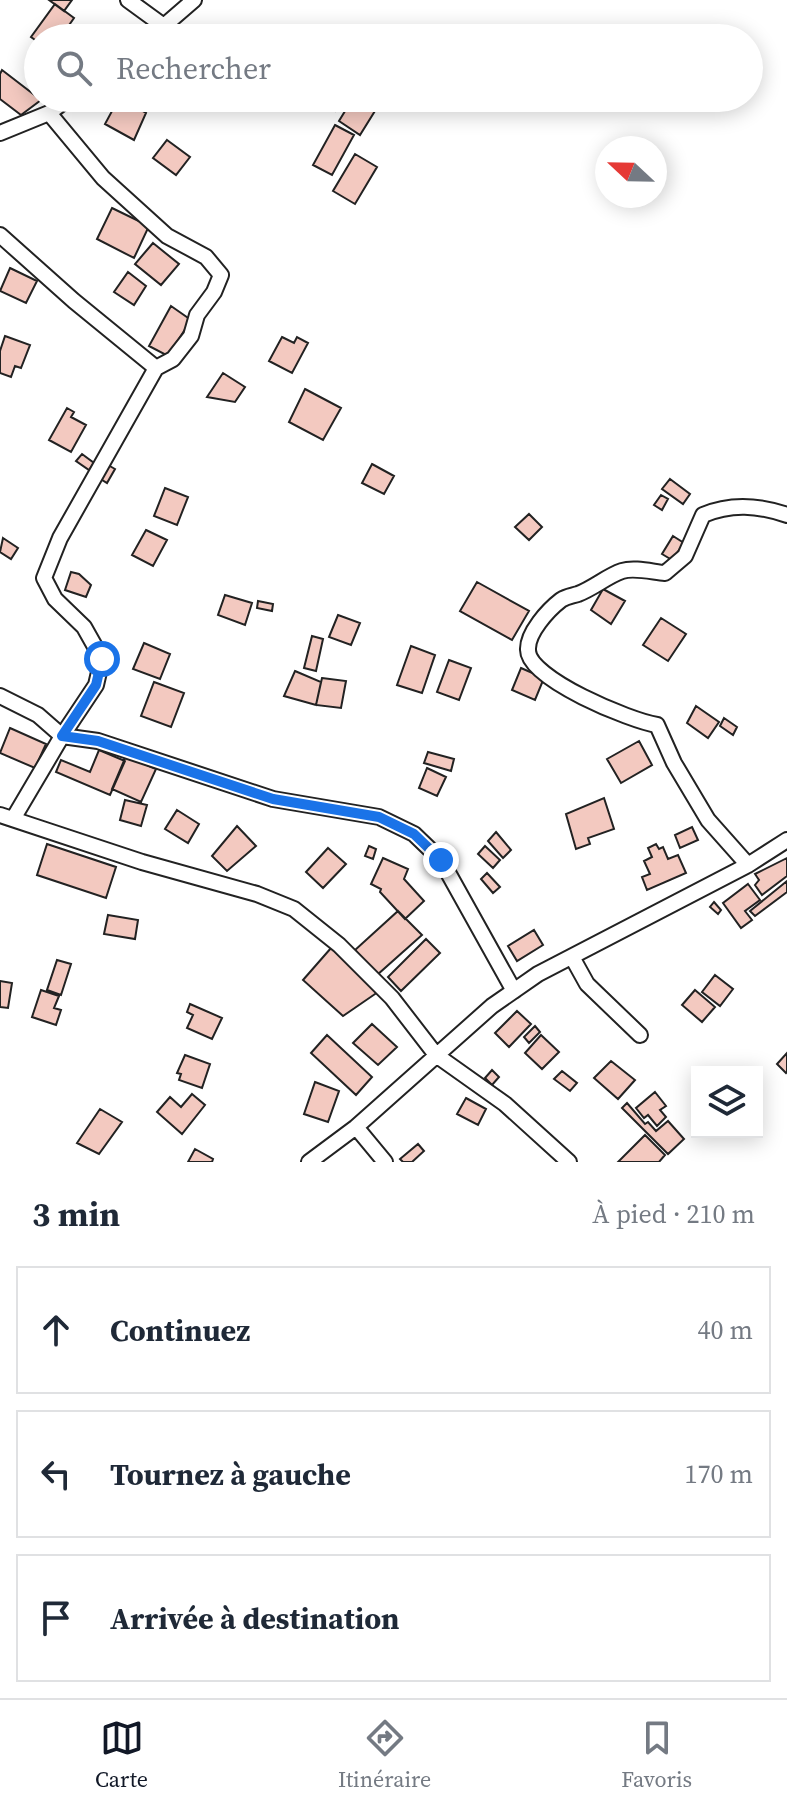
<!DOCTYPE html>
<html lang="fr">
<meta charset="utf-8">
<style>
:root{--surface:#fff;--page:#f6f6f7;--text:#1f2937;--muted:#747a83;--line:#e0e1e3;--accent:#111827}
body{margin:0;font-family:"Source Serif 4",serif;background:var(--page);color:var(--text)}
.controls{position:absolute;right:24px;bottom:24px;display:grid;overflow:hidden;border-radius:0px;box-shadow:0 4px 20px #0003}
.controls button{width:72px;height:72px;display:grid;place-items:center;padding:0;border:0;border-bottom:2px solid var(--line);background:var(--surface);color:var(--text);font:40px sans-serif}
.compass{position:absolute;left:595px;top:136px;width:72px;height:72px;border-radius:50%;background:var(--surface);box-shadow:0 4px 20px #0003;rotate:292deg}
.stop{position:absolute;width:24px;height:24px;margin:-18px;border:6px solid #1a73e8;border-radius:50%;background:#fff}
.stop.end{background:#1a73e8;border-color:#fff;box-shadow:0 2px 8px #0008}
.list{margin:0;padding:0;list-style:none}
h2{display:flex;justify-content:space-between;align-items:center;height:104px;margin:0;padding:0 32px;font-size:34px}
h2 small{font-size:26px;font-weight:400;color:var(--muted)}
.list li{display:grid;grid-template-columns:52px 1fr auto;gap:24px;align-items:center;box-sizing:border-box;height:128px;margin:0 16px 16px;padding:0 16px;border:2px solid var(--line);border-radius:0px}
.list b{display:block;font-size:30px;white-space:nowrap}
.list em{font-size:26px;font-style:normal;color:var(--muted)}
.icon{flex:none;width:44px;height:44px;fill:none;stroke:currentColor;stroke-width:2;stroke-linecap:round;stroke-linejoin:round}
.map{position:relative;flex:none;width:787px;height:1162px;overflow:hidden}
.search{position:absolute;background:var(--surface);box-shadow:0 4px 20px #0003;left:24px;right:24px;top:24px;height:88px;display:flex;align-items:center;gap:20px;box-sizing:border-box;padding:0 28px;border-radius:44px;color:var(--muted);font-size:30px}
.sheet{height:536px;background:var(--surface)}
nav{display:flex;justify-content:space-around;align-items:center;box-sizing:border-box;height:112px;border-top:2px solid var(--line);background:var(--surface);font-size:22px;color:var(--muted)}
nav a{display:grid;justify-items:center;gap:4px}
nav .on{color:var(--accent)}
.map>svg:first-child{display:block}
</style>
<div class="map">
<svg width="787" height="1162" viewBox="0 0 787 1162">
<rect width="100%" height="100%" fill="#fff"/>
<path fill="#f3c9c0" stroke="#222" stroke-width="2" d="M49,0H72L64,11Z
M55,4L74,18L60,38H38V42L31,37Z
M2,70L41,100L21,115L0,99V74Z
M119,98L146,113L134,140L105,124Z
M313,98H343L335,111Z
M353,98H383L360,135L339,121Z
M410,98L412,100L406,109L390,99Z
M335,125L354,135L332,175L313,165Z
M167,140L190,157L176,175L153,158Z
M355,154L377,167L355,204L333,191Z
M112,208L149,226L134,258L97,239Z
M153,243L179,264L161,285L135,264Z
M10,268L37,281L26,303L0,291Z
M128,272L146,286L134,305L114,292Z
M171,306L191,320L168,356L149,346Z
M5,336L30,345L21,368L15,366L11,377L0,373V351Z
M282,337L294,343L297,337L308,343L292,373L269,361Z
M223,373L245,387L235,402L207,397Z
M305,389L341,408L323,440L289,422Z
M67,408L74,412L71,417L86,425L71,452L49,440Z
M82,454L94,463L89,470L76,461Z
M372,464L394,476L384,494L362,483Z
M108,465L115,469L107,483L99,478Z
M670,479L690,494L683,504L662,489Z
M165,488L188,497L177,525L154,516Z
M661,495L668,499L662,510L654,505Z
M529,514L542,527L529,540L515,527Z
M146,530L167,540L153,566L132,555Z
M673,536L684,543L672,560L662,554Z
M3,538L18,548L11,559L0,552Z
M71,572L79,574L91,585L86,597L65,590Z
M477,582L529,611L512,640L460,611Z
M603,589L625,601L611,624L591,610Z
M225,595L252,603L245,625L218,615Z
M258,601L273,604L272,611L257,608Z
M338,615L360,623L351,645L329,637Z
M661,618L686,634L668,661L643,645Z
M312,636L323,639L316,671L304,668Z
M144,643L170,654L160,679L133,669Z
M411,646L435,655L422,693L397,685Z
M449,660L471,668L459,700L437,692Z
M521,668L544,678L535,700L512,690Z
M295,671L321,682L316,705L284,696Z
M322,678L346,681L341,708L316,705Z
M154,682L184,693L171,727L141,716Z
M696,706L719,722L708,738L687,723Z
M724,718L737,727L733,735L720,726Z
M10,728L46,744L35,768L0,753Z
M639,741L652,765L621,783L607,759Z
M99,750L125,761L110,795L56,772L61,760L90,772Z
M428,752L454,759L451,771L424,763Z
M126,756L156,769L141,802L112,789Z
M427,768L446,777L437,796L419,788Z
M604,798L614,829L588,838L590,844L576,849L566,814Z
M125,800L147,805L141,826L120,820Z
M177,810L199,824L188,843L165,829Z
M237,826L256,846L227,871L212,856Z
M692,827L698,840L680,848L675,835Z
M496,832L511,850L503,858L488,841Z
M47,844L116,867L106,898L37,875Z
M656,844L659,849L663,847L668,859L678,855L686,873L647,890L642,877L650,874L644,861L652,857L648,848Z
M369,846L376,849L373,859L365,856Z
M485,846L500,860L493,868L478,854Z
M328,848L346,864L323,888L306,872Z
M383,858L408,869L404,879L424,901L405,919L380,892L381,889L371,884Z
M787,858V876L762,895L755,885L759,880L755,874Z
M487,873L500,887L493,893L481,879Z
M787,881V892L755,916L750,911Z
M748,884L760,900L745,911L752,920L741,928L723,903Z
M714,902L721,910L718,914L710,907Z
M398,911L422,935L377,975L355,950Z
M108,915L138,920L135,939L104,934Z
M534,930L543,945L517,961L508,946Z
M426,939L440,953L401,991L388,977Z
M331,948L378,992L343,1016L303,980Z
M57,960L71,964L61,995L47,990Z
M715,975L733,989L720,1006L702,992Z
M0,981L12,983L8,1008L0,1007Z
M41,990L59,996L54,1008L61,1010L56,1025L32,1017Z
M695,990L715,1007L702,1022L682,1005Z
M190,1004L222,1018L212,1039L187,1028L193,1015L187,1012Z
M517,1011L531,1024L509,1047L495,1033Z
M372,1024L397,1047L378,1065L353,1043Z
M535,1026L540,1032L529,1043L524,1037Z
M327,1035L372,1077L356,1095L311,1053Z
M541,1035L559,1052L542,1069L525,1053Z
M787,1053V1072L786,1073L777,1064Z
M185,1055L210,1064L202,1088L179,1080L181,1074L177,1073Z
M611,1061L635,1080L618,1099L594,1078Z
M492,1070L499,1077L492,1085L485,1078Z
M562,1071L577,1083L570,1091L554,1079Z
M315,1082L339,1091L328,1122L304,1114Z
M655,1092L666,1106L660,1110L666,1117L657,1126L648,1115L644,1118L636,1108Z
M192,1094L205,1105L182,1134L157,1112L170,1097L181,1107Z
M466,1098L486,1109L478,1125L457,1114Z
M627,1103L645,1124L648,1122L656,1131L668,1121L684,1139L668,1154L622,1108Z
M100,1109L122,1122L99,1154L77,1143Z
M645,1135L665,1155L659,1162H618Z
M418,1144L424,1151L412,1162H403L400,1159Z
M195,1149L213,1159L212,1162H188Z"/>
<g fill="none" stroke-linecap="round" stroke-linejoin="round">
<defs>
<path id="street" d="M128,0L165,27
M150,38L194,0
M0,133L49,113L69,98
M0,235L74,301L156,368
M0,696L38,715L62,736L98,741L273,799L379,817L414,834L441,860L514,991
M0,815L142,862L257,894L294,909L339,945L392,998L436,1055L505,1104L569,1162
M13,819L62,736L96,685L102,659L84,627L55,599L44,578L60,538L156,368L173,359L191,336L197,315L214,292L221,275L206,257L167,236L103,178L49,113
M748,865L708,820L674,763L657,725C631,721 528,679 528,650C527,633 548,610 561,600C567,596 572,596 578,594C594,588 607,576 622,571C634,567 653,572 665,573L685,556L703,515C731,503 758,505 787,515
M572,957L587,984L640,1035
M356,1127L385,1162
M309,1162L356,1127L492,1006L538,974L748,865L787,840"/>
</defs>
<use href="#street" stroke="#222" stroke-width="18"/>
<use href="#street" stroke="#fff" stroke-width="14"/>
</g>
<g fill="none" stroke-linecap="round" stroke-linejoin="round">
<path stroke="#1a73e8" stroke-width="10" d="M102,659L96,685L62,736L98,741L273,799L379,817L414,834L441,860"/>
</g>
</svg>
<div class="controls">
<button><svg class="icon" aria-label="layers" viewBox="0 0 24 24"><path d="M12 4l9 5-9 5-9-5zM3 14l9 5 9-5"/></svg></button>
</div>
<svg class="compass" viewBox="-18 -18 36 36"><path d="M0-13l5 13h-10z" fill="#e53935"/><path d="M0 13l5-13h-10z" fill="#747a83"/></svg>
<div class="stop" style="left:102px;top:659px"></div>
<div class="stop end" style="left:441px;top:860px"></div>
<div class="search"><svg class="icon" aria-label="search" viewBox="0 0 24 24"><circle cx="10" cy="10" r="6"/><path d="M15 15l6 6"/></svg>Rechercher</div>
</div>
<section class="sheet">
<h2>3 min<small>À pied · 210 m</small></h2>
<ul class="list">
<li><svg class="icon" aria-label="ahead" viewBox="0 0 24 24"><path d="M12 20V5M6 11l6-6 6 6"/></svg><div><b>Continuez</b></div><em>40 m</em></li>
<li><svg class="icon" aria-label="left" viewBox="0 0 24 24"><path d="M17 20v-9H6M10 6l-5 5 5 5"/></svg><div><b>Tournez à gauche</b></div><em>170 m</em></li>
<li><svg class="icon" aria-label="arrive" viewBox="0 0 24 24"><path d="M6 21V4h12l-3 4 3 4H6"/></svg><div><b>Arrivée à destination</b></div></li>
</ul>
</section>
<nav>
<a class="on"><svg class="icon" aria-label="map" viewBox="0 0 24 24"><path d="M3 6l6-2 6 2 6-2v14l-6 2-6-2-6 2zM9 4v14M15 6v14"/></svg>Carte</a>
<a><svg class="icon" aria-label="directions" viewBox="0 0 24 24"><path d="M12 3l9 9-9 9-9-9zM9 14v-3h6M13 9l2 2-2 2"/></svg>Itinéraire</a>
<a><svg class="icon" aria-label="saved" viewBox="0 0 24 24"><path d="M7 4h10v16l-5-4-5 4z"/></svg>Favoris</a>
</nav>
